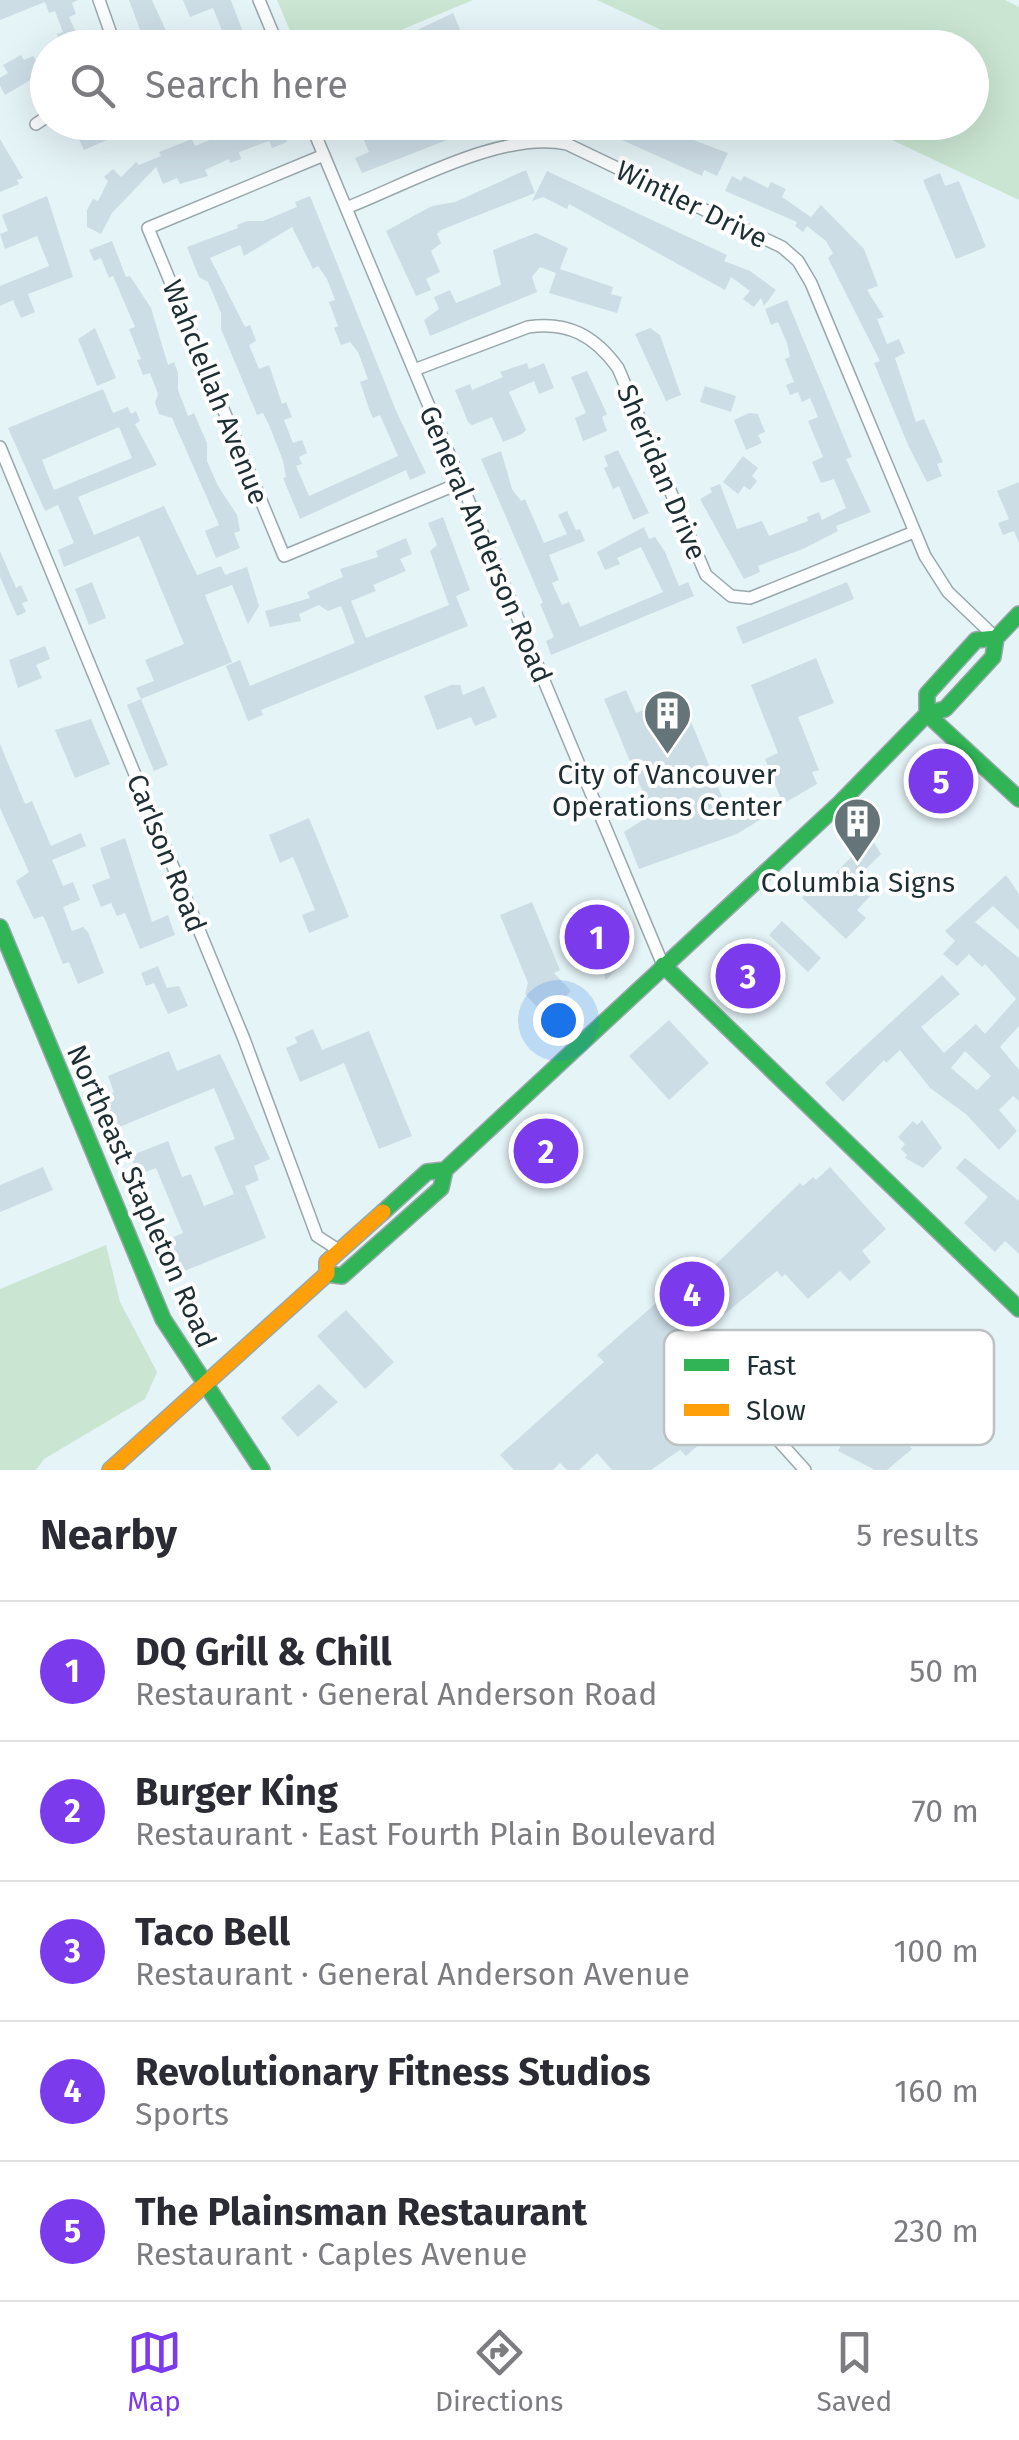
<!DOCTYPE html>
<meta charset="utf-8">
<style>
:root{--surface:#fff;--page:#f7f7f7;--text:#2b2b33;--muted:#7c7c81;--line:#e1e1e2;--accent:#7c3aed}
body{margin:0;font-family:"Fira Sans",sans-serif;background:var(--page);color:var(--text)}
.you{position:absolute;left:558px;top:1020px;width:35px;height:35px;margin:-25px;border:8px solid #fff;border-radius:50%;background:#1a73e8;box-shadow:0 0 0 15px #1a73e833}
.badge{display:grid;place-items:center;width:65px;height:65px;border-radius:50%;background:var(--accent);color:#fff;font-size:32px;font-weight:700}
.pin{position:absolute;translate:-50% -50%;border:5px solid #fff;box-shadow:0 2px 10px #0006}
.list{margin:0;padding:0;list-style:none}
h2{display:flex;justify-content:space-between;align-items:center;height:130px;margin:0;padding:0 40px;font-size:42px}
h2 small{font-size:32px;font-weight:400;color:var(--muted)}
.list li{display:grid;grid-template-columns:65px 1fr auto;gap:30px;align-items:center;box-sizing:border-box;height:140px;padding:0 40px;border-top:2px solid var(--line)}
.list b{display:block;font-size:38px;white-space:nowrap}
.list p{margin:0;font-size:32px;white-space:nowrap;color:var(--muted)}
.list em{font-size:32px;font-style:normal;color:var(--muted)}
.icon{flex:none;width:55px;height:55px;fill:none;stroke:currentColor;stroke-width:2;stroke-linecap:round;stroke-linejoin:round}
.map{position:relative;flex:none;width:1019px;height:1470px;overflow:hidden}
.search{position:absolute;background:var(--surface);box-shadow:0 10px 40px #0002;left:30px;right:30px;top:30px;height:110px;display:flex;align-items:center;gap:25px;box-sizing:border-box;padding:0 35px;border-radius:55px;color:var(--muted);font-size:38px}
.sheet{height:830px;background:var(--surface)}
nav{display:flex;justify-content:space-around;align-items:center;box-sizing:border-box;height:140px;border-top:2px solid var(--line);background:var(--surface);font-size:28px;color:var(--muted)}
nav a{display:grid;justify-items:center;gap:5px}
nav .on{color:var(--accent)}
.map>svg:first-child{display:block}
</style>
<div class="map">
<svg width="1019" height="1470" viewBox="0 0 1019 1470">
<rect width="100%" height="100%" fill="#e5f4f7"/>
<path fill="#cae5d2" d="M277,0H473L360,47H297Z
M597,0H1005L1019,7V200L856,123L972,122V48L698,47Z
M106,1245L120,1302L157,1372L145,1399L44,1459L36,1470H0V1289Z"/>
<path fill="#cddde6" fill-rule="evenodd" d="M0,0H78L72,3L76,14L69,17L83,48H51L60,43L57,34L63,32L55,11L49,13L45,2L0,20Z
M129,0H152L174,48H147Z
M183,0H231L247,43L229,48L213,8L190,17Z
M453,13L461,32L419,48L413,32Z
M21,55L24,60L33,56L44,72L5,95L0,86V78L8,73L3,65Z
M94,122H113L118,135L84,150L76,133Z
M254,122H280L287,142L272,148L269,141L239,152L241,159L230,163L229,159L205,170L208,176L180,184L177,178L163,184L156,167L112,213L101,234L87,227V210L93,199L98,201L108,181L104,177L113,169L121,177L136,162L139,165L161,156L159,152L192,139L195,146Z
M440,122H464L468,132L362,173L355,158L369,152L361,134L385,124L389,135L412,126L414,133Z
M582,122H628L663,139L667,130L728,153L717,176L704,170L702,176Z
M0,139L23,178L17,180L19,184L0,192Z
M526,170L535,193L441,230L437,234L441,243L431,251L440,272L426,279L431,290L416,296L386,231L432,206L455,202Z
M547,171L727,255L724,261L750,271L776,290L764,306L761,298L754,307L743,299L750,291L731,277L725,290L569,204L567,209L543,197L532,201Z
M940,173L945,186L959,181L986,247L956,259L923,180Z
M732,176L741,181L744,176L768,188L771,182L786,189L782,197L811,217L821,205L864,249L878,286L867,290L884,317L877,319L887,344L899,339L905,353L895,358L916,422L924,419L943,462L937,464L942,476L927,482L909,447L874,363L880,361L828,258L833,253L826,241L807,226L803,232L795,226L797,222L725,191Z
M47,196L73,277L28,294L35,312L21,318L13,300L0,306V286L49,266L37,236L5,249L0,234L8,231L2,215Z
M310,196L397,413L426,473L410,480L406,470L300,519L283,478L286,477L283,461L270,427L263,413L257,415L221,329V313L208,282L199,277L187,247L238,228L237,225L247,221H263L297,207L295,202ZM292,227L313,269L318,266L327,279L335,300L329,302L338,326L334,328L341,345L350,342L358,352L368,379L360,382L369,409L373,418L380,415L398,456L309,496L296,466L302,464L299,457L307,453L302,440L293,443L284,420L292,417L286,402L282,404L269,365L259,369L249,345L256,341L250,325L245,327L210,258L240,245L244,256Z
M536,233L568,248L560,269L613,287L611,294L622,297L617,313L549,293L556,273L540,267L532,277L537,292L430,336L424,320L439,309L434,297L450,290L456,303L501,285L493,250Z
M112,241L126,277L130,276L151,308L168,365L174,362L178,373V390L188,416L194,413L207,443V461L218,486L237,515L240,531L234,533L240,548L216,558L205,531L219,525L172,418L159,414L155,403L158,394L150,373L143,375L137,360L141,359L129,329L135,327L113,276L109,278L101,258L94,261L89,250Z
M787,300L852,457L846,459L871,512L836,526L838,531L805,548L758,566L760,572L744,579L700,499L712,492L710,488L720,484L737,529L762,521L769,536L808,521L807,517L819,512L822,520L846,508L834,479L821,483L812,462L823,457L808,421L818,417L810,398L802,402L798,392L790,395L786,385L794,382L785,359L790,357L787,343L778,322L771,325L765,309Z
M95,328L116,378L97,386L78,339Z
M650,328L660,335L681,395L666,401L635,334Z
M527,363L529,369L544,363L554,388L539,394L534,381L509,392L526,430L522,434L503,442L492,417L472,425L468,422L455,390L470,384L472,390L503,377L500,372Z
M587,371L607,414L602,417L607,431L583,441L575,418L586,413L571,377Z
M705,386L736,396L731,412L700,402Z
M103,389L113,413L128,407L131,414L136,411L140,421L135,424L157,465L78,497L94,535L164,506L197,575L221,566L225,575L247,567L259,606L248,624L232,585L205,595L232,662L141,699L136,688L154,681L145,660L184,644L139,536L64,567L58,550L74,543L58,505L45,511L8,428ZM119,427L132,458L54,490L42,460Z
M749,413L758,414L765,432L758,435L762,443L746,450L734,420Z
M618,450L649,513L633,520L619,486L613,489L604,468L608,466L604,456Z
M501,451L512,489L521,501L525,499L544,543L567,534L558,515L567,511L576,530L580,529L585,541L549,555L559,580L552,583L562,605L569,602L580,627L663,592L641,547L617,558L620,564L605,570L597,552L644,527L649,539L655,537L665,552L679,586L688,582L694,596L551,655L546,641L554,637L540,604L543,603L481,459Z
M743,456L758,468L752,476L757,481L750,490L744,486L738,494L723,482Z
M1019,482V543L1014,531L1003,535L998,523L1009,519L997,491Z
M443,517L470,590L456,596L468,626L261,710L263,715L248,721L226,666L240,660L250,686L355,643L341,606L328,611L319,605L299,614L301,621L270,627L265,611L310,598L307,592L343,577L340,569L378,557L376,551L406,538L412,554L400,559L406,571L373,585L376,591L351,601L366,638L449,605L430,551L437,545L428,523Z
M0,551L16,588L21,585L28,601L22,603L26,612L17,616L0,577Z
M92,582L106,618L89,625L75,589Z
M847,582L854,599L743,644L736,627Z
M45,646L50,659L36,665L42,678L18,688L9,660Z
M816,658L834,703L798,717L819,770L812,772L817,784L783,804L765,759L778,753L751,685Z
M451,685H460L463,695L484,686L497,717L475,726L471,717L437,730L424,696Z
M626,690L636,713L680,695L730,816L770,800L774,811L737,834L639,869L624,832L652,814L604,699Z
M141,699L168,765L154,771L127,705Z
M91,719L110,764L75,778L55,730Z
M0,744L25,804L32,801L51,846L81,833L86,846L52,860L63,886L73,882L80,900L63,907L72,931L83,927L88,932L104,973L78,984L69,962L63,964L46,922L43,916L34,919L16,881L29,872L0,808Z
M946,758L962,773L937,800L920,785Z
M309,818L349,917L309,933L302,915L315,910L293,857L280,863L269,835Z
M864,819L880,835L873,841L881,854L862,873L877,889L857,910L866,918L846,939L802,898L822,877L827,882L855,853L842,840Z
M125,838L152,922L168,915L175,935L140,949L125,913L117,916L111,903L101,907L92,885L110,878L100,848Z
M1006,875L1019,894V930L993,906L975,922L1019,958V1026L1000,1047L1019,1070V1101L1013,1096L999,1110L1017,1131L999,1150L966,1114L930,1088L900,1050L886,1063L884,1060L843,1102L825,1083L942,975L960,994L921,1027L944,1053L976,1024L985,1034L1016,999L985,964L982,967L969,954L957,966L943,954L955,941L945,931ZM965,1051L991,1076L977,1090L951,1068Z
M589,900L618,968L606,980L575,906Z
M532,902L560,970L554,973L571,991L545,1016L525,994L528,983L500,915Z
M782,921L821,958L808,972L769,935Z
M761,958L770,972L734,994L725,980Z
M158,966L167,988L179,986L188,1006L168,1014L154,983L146,986L141,973Z
M669,1020L709,1063L669,1100L629,1056Z
M313,1029L322,1050L369,1031L412,1136L379,1149L344,1063L300,1082L286,1048L297,1043L295,1037Z
M169,1051L177,1071L220,1054L270,1159L254,1166L259,1180L245,1186L266,1238L177,1274L164,1241L183,1233L156,1168L138,1175L130,1156L168,1141L182,1177L191,1174L204,1206L234,1194L214,1147L235,1139L214,1088L117,1128L104,1095L114,1092L108,1076Z
M922,1120L942,1148L923,1168L905,1158L907,1155L901,1149L905,1144L898,1137L913,1121L917,1125Z
M552,1127L572,1145L538,1179L524,1155Z
M965,1158L1019,1201V1254L1005,1241L995,1252L964,1223L988,1197L956,1168Z
M43,1167L53,1190L0,1212V1185Z
M830,1167L886,1229L862,1251L871,1262L850,1281L840,1271L808,1299L785,1274L782,1277L777,1271L698,1336L743,1386L701,1423L711,1434L686,1456L680,1450L651,1470H612L597,1453L579,1470H567L560,1463L553,1470H514L500,1455L604,1362L597,1355L663,1297L668,1302L715,1265L800,1183L803,1186L813,1177L816,1180Z
M346,1310L394,1362L365,1389L317,1336Z
M877,1375L926,1389L912,1424L917,1428L906,1442L912,1449L887,1470H875L838,1451L852,1423L846,1419Z
M319,1384L338,1402L298,1437L281,1418Z"/>
<g fill="none" stroke-linecap="round" stroke-linejoin="round">
<defs>
<path id="street" d="M99,0L116,48
M259,0L279,48
M310,122L663,965
M36,124L48,116
M324,155L148,228L284,556L460,483
M346,208C408,184 502,130 567,144L782,247L798,261L811,283L925,556L948,592L996,638
M414,370L528,327C568,321 595,336 618,368L706,575L731,596L750,598L914,532
M0,447L244,1039L317,1236L340,1251
M751,1410L805,1470"/>
<path id="fast" d="M927,714L1019,799
M927,714V694L976,640L996,638
M0,927L163,1319L262,1470
M663,965L1019,1309
M383,1212L427,1172L445,1170L840,803L927,714L945,709L993,657L996,638L1019,614
M327,1274L342,1276L441,1188L445,1170"/>
<path id="slow" d="M110,1470L327,1274V1262L383,1212"/>
</defs>
<use href="#street" stroke="#99a8ab" stroke-width="14"/>
<use href="#fast" stroke="#99a8ab" stroke-width="18"/>
<use href="#slow" stroke="#99a8ab" stroke-width="18"/>
<use href="#street" stroke="#fbfdfe" stroke-width="11"/>
<use href="#fast" stroke="#30b455" stroke-width="15"/>
<use href="#slow" stroke="#ff9f0a" stroke-width="15"/>
</g>
<defs>
<symbol id="building-pin" viewBox="-11 -11 22 30"><path d="M0 17L-7.5 6A9.5 9.5 0 1 1 7.5 6Z" fill="#647478" stroke="#fff"/><path d="M-4-6H4V6H1V3H-1V6H-4ZM-2.5-4.3h1.7v1.8h-1.7ZM.8-4.3h1.7v1.8H.8ZM-2.5-1h1.7V.8h-1.7ZM.8-1h1.7V.8H.8Z" fill="#fff"/></symbol>
</defs>
<g fill-rule="evenodd">
<use href="#building-pin" x="640" y="686" width="55" height="75"/>
<use href="#building-pin" x="830" y="794" width="55" height="75"/>
</g>
<g text-anchor="middle" stroke-width="8" stroke-linejoin="round" paint-order="stroke">
<g font-size="28" fill="#1e2f33" stroke="#fff">
<text transform="translate(692 204) rotate(26)" y="10">Wintler Drive</text>
<text transform="translate(216 392) rotate(68)" y="10">Wahclellah Avenue</text>
<text transform="translate(662 472) rotate(67)" y="10">Sheridan Drive</text>
<text transform="translate(486 544) rotate(67)" y="10">General Anderson Road</text>
<text transform="translate(167 853) rotate(68)" y="10">Carlson Road</text>
<text transform="translate(142 1196) rotate(66)" y="10">Northeast Stapleton Road</text>
</g>
<g font-size="28" fill="#1e2f33" stroke="#fff">
<text x="667" y="784">City of Vancouver<tspan x="667" dy="32">Operations Center</tspan></text>
<text x="858" y="892">Columbia Signs</text>
</g>
</g>
<rect x="664" y="1330" width="330" height="115" rx="15" fill="#fff" stroke="#bcc1c2" stroke-width="2.5"/>
<rect x="684" y="1359" width="45" height="12" fill="#30b455"/>
<rect x="684" y="1404" width="45" height="12" fill="#ff9f0a"/>
<g font-size="28" fill="#1e2f33">
<text x="746" y="1375">Fast</text>
<text x="746" y="1420">Slow</text>
</g>
</svg>
<div class="you"></div>
<div class="pin badge" style="left:597px;top:937px">1</div>
<div class="pin badge" style="left:546px;top:1151px">2</div>
<div class="pin badge" style="left:748px;top:976px">3</div>
<div class="pin badge" style="left:692px;top:1294px">4</div>
<div class="pin badge" style="left:941px;top:781px">5</div>
<div class="search"><svg class="icon" aria-label="search" viewBox="0 0 24 24"><circle cx="10" cy="10" r="6"/><path d="M15 15l6 6"/></svg>Search here</div>
</div>
<section class="sheet">
<h2>Nearby<small>5 results</small></h2>
<ul class="list">
<li><span class="badge">1</span><div><b>DQ Grill &amp; Chill</b><p>Restaurant · General Anderson Road</p></div><em>50 m</em></li>
<li><span class="badge">2</span><div><b>Burger King</b><p>Restaurant · East Fourth Plain Boulevard</p></div><em>70 m</em></li>
<li><span class="badge">3</span><div><b>Taco Bell</b><p>Restaurant · General Anderson Avenue</p></div><em>100 m</em></li>
<li><span class="badge">4</span><div><b>Revolutionary Fitness Studios</b><p>Sports</p></div><em>160 m</em></li>
<li><span class="badge">5</span><div><b>The Plainsman Restaurant</b><p>Restaurant · Caples Avenue</p></div><em>230 m</em></li>
</ul>
</section>
<nav>
<a class="on"><svg class="icon" aria-label="map" viewBox="0 0 24 24"><path d="M3 6l6-2 6 2 6-2v14l-6 2-6-2-6 2zM9 4v14M15 6v14"/></svg>Map</a>
<a><svg class="icon" aria-label="directions" viewBox="0 0 24 24"><path d="M12 3l9 9-9 9-9-9zM9 14v-3h6M13 9l2 2-2 2"/></svg>Directions</a>
<a><svg class="icon" aria-label="saved" viewBox="0 0 24 24"><path d="M7 4h10v16l-5-4-5 4z"/></svg>Saved</a>
</nav>
